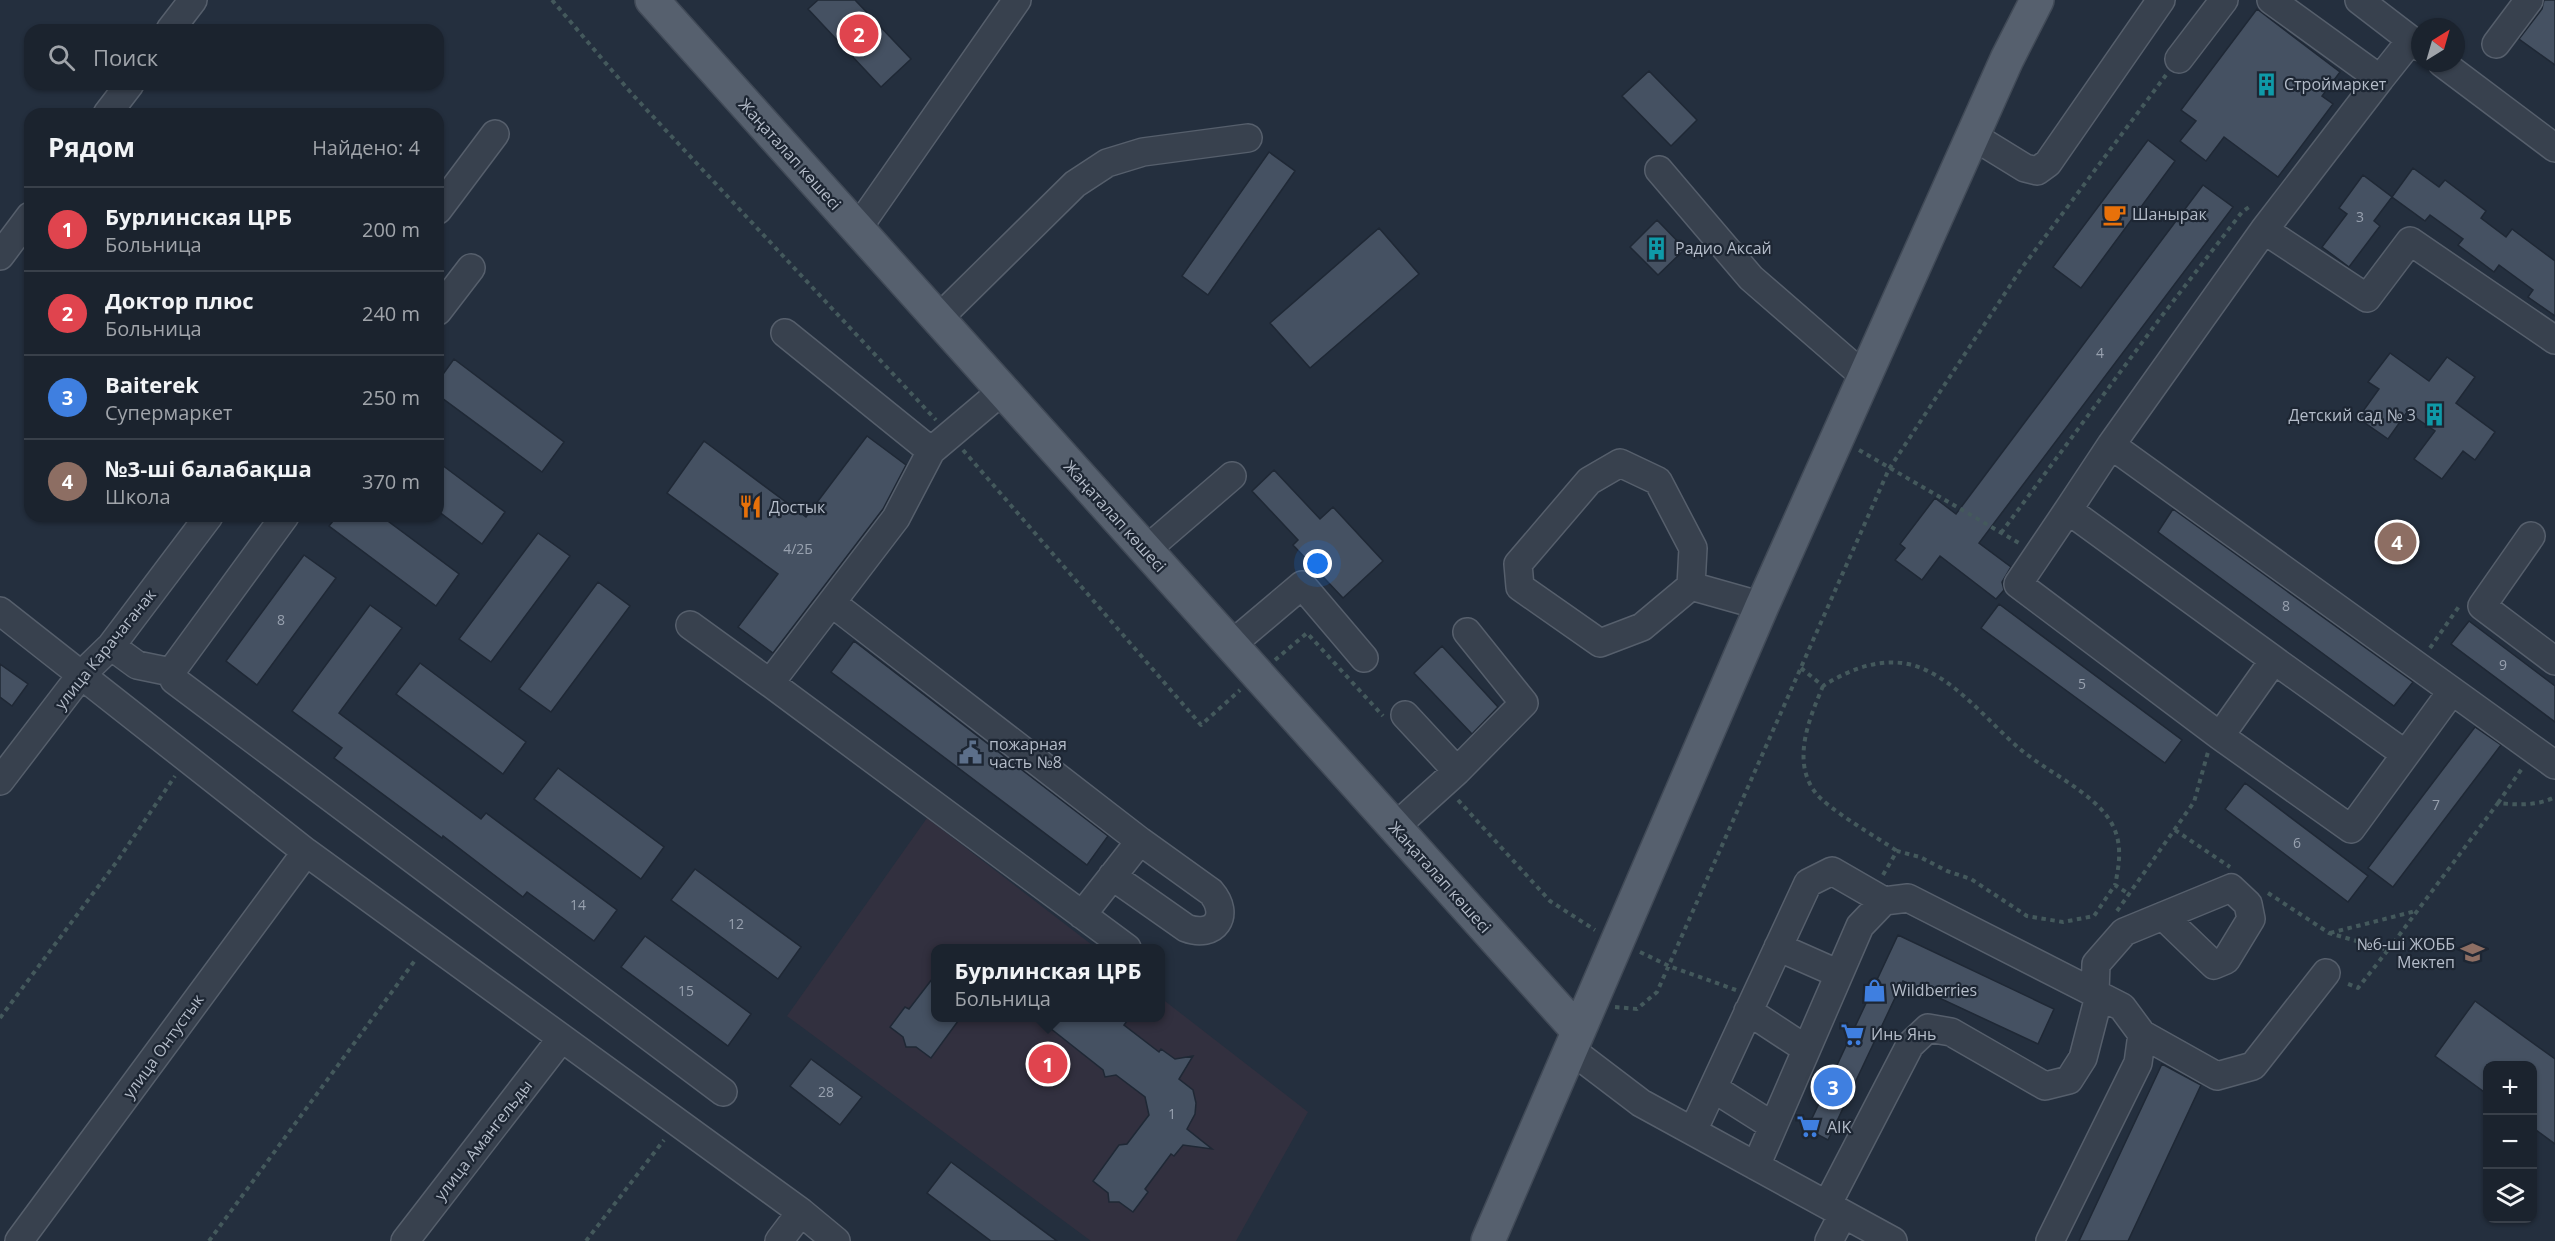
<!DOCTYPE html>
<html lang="ru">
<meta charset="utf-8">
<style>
:root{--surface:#1b232e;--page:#242b36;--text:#f1f3f6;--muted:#a0a4aa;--line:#39404a;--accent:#1a73e8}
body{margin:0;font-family:"Open Sans",sans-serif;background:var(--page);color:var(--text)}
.controls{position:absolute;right:18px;bottom:18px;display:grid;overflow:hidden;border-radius:12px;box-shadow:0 2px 4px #0004}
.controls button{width:54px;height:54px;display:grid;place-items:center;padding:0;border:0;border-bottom:2px solid var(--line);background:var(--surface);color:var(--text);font:30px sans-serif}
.compass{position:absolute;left:2411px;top:18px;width:54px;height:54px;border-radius:50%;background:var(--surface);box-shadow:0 2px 4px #0004;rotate:37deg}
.you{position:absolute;left:1318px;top:564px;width:21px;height:21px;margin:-15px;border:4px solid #fff;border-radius:50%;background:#1a73e8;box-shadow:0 0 0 9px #1a73e833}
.badge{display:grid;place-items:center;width:39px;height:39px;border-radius:50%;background:var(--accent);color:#fff;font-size:20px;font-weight:700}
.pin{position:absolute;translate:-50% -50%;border:3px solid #fff;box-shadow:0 2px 6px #0006}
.popup{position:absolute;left:931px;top:944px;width:234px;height:78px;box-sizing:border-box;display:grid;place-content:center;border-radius:12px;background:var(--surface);filter:drop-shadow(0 2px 4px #0005);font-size:20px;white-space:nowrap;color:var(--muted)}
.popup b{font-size:22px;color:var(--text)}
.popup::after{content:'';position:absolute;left:50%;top:100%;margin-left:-12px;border:12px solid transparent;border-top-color:var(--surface)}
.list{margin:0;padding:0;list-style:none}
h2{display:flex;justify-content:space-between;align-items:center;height:78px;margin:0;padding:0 24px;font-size:26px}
h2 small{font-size:20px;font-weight:400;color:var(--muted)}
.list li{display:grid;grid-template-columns:39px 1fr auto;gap:18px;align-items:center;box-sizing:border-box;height:84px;padding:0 24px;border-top:2px solid var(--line)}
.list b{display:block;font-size:22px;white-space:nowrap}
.list p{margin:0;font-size:20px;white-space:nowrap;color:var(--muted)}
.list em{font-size:20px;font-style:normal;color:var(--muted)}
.icon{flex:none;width:33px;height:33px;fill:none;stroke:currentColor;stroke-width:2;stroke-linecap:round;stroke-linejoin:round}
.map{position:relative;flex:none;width:2555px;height:1241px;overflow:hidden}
.search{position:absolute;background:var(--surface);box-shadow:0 2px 4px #0004;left:24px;top:24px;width:420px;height:66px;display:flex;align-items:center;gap:15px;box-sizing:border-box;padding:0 21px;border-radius:18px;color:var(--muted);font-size:22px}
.panel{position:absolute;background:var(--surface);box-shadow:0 2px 4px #0004;left:24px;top:108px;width:420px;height:414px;border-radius:18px}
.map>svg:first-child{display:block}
</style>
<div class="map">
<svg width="2555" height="1241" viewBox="0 0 2555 1241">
<rect width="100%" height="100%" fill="#242f3e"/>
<path fill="#32303f" d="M927,818L1096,948H936V1018H1160L1161,998L1308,1112L1236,1241H1091L787,1016Z"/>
<path fill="#455162" stroke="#1f2835" stroke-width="1.5" d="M818,0H855L911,59L881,87L808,9Z
M2544,0H2555V65L2519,39L2542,9Z
M2257,9L2340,72L2322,96L2333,104L2278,177L2224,137L2206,161L2180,141L2196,121L2181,110Z
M1649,71L1697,120L1671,146L1622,96Z
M2148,140L2175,161L2081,288L2053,267Z
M1269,152L1295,171L1208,295L1182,276Z
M2413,168L2439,187L2445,180L2486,211L2481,218L2506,237L2512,229L2555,261V316L2528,297L2533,290L2499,265L2494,272L2458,245L2463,239L2430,215L2425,221L2392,197Z
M2363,175L2392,197L2374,221L2380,226L2349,267L2322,247L2347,214L2339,208Z
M2203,185L2233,207L1979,543L2011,567L2002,582L2004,590L1996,599L1940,556L1922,580L1895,560L1905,548L1900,544L1935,498L1956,514Z
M1657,220L1685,249L1658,275L1630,247Z
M1379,228L1419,274L1310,368L1270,323Z
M2390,353L2429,381L2447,357L2475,377L2456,403L2495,432L2475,460L2463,451L2442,479L2414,459L2435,431L2407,412L2388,439L2358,418L2379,389L2368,382Z
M454,359L564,442L542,472L438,395V381Z
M867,436L906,465L883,509L773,653L738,627L778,574L667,493L704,441L806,517Z
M438,462L505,512L482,544L438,511Z
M1274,470L1320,519L1333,507L1383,561L1343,598L1293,545L1298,540L1252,491Z
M2173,509L2413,682L2394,706L2158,532Z
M337,516H381L459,574L436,606L329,526Z
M538,533L570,556L491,662L459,639Z
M304,555L336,578L257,685L226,661Z
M598,582L630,606L551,712L519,689Z
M1999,604L2182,740L2165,763L1981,628Z
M370,605L402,628L339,713L481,819L486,813L617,910L594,941L527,892L523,897L443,836L442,838L334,758L342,748L292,711Z
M2469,621L2555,686V722L2451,644Z
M854,641L1108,836L1087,865L831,672Z
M1442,646L1498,707L1472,734L1414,673Z
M420,663L526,742L503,774L396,694Z
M0,664L28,684L12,706L0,697Z
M2475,727L2501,745L2393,887L2368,868Z
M558,768L664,847L641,879L534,799Z
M2245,783L2368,876L2348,902L2225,809Z
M695,869L801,947L778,979L671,900Z
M1898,935L2054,1009L2038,1044L1903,981L1828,1140L1807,1129Z
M645,936L751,1014L728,1046L621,967Z
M936,974V1017H961L931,1058L916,1047H906L903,1037L890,1027L905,1007L909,1009Z
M2475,1001L2555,1059V1144L2532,1127V1065H2487V1094L2435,1056Z
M1036,1017H1130L1124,1025L1159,1052L1161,1049L1175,1059L1193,1056L1179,1079L1193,1090L1196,1103L1195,1114L1187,1129L1212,1149L1183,1145L1174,1156L1171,1154L1145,1189L1148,1192L1133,1212L1119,1202H1109L1108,1193L1093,1181L1119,1145L1127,1144L1149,1115L1145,1097L1116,1075L1105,1077L1103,1070Z
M811,1059L862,1097L840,1125L790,1086Z
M2162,1064L2201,1085L2128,1241H2079Z
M951,1162L1057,1241H991L927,1193Z"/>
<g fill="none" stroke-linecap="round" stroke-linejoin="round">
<defs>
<path id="minor" d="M2271,0L2380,79L2411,40L2420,47
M2359,0L2411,40
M170,30L193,0
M2496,44L2529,0
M2179,59L2224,0
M2442,63L2555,148
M2380,79L2264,230L2111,445L2555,765
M107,114L130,84
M1973,136L2025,168L2037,171L2048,163L2161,0
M1659,170L1751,278L1865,377
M438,210L495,134
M858,228L1017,0
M2264,230L2367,298L2410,241L2555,340
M0,256L30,216
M438,311L471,268
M938,319L1075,184L1107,163L1143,152L1248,138
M785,333L931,451
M2111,445L2068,510L2274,660L2220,736L2351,829L2452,691
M1620,463L1658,481L1693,548L1691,586L1642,627L1600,643L1520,587L1518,564L1589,481Z
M2068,510L2018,584L2220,736
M2531,536L2482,606L2555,661
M1146,550L1232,476
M1691,586L1762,606
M832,603L1140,841L1082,915
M0,611L306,852L801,1212L836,1241
M690,625L770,683L896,518L931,451L1002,391
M1231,645L1302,585L1364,658
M111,646L137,665L171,672L174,680L723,1092
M2274,660L2405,754
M171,672L285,516
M770,683L1127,948
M1405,715L1457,771
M0,781L81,675L111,646L209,516
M1395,827L1457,771L1524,703L1467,632
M1112,876L1186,928C1215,939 1231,915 1211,892L1140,841
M1778,947L1839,974
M2095,993L2096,964L2124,932L2231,888L2248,904L2251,919L2226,960L2214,965L2163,916
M1748,1011L1806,1049
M2142,1034L2217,1076L2253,1066L2326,973
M1570,1049L1641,1103L1893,1241
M1713,1088L1773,1126
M1693,1131L1808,883L1832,871L1884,901
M1756,1166L1860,926L1884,901L1908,898L2122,1007L2142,1034L2138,1063L2050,1241
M1827,1205L1910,1045L1928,1028L1951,1032L2045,1086L2069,1080L2083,1058L2099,996
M19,1241L306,852
M405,1241L561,1039
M779,1241L801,1212
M1829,1241L1843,1214"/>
<path id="major" d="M652,0L1578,1031
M1488,1241L1762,606L2007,59L2037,0"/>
</defs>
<use href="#minor" stroke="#565f6c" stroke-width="30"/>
<use href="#major" stroke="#414a57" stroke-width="36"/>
<path stroke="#44595c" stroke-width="4" stroke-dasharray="4.5 4.5" stroke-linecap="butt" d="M552,0L632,94L936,420
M963,450L1201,725L1240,690
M1859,450L2019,543
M2001,533L2161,317L2242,212L2252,205
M2430,648L2460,605
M1275,660L1307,633L1383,716
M1801,668L1823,686C1848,670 1878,658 1908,664C1951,673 1988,722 2020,749C2046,771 2090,791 2109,819C2123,840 2120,862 2115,885
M1823,686C1810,717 1791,760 1815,792C1826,808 1878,838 1897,851
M1458,800L1550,901L1595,930
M2498,803L2523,767
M2175,830L2230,867
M1883,875L1897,851L1920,857L1947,871L1971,879L2027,916L2063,922L2094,916L2115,885L2129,894
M2268,893L2329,933L2388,950L2358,988L2346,983
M2117,911L2194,802L2208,752
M2330,933L2416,911
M2388,950L2498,803C2518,805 2537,806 2555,797
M1640,952L1669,966L1736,990
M1615,1007L1637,1009L1657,992L1889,469L2021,269L2166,75
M0,1018L118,860L175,776
M209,1241L416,959
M586,1241L664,1140"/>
<use href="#minor" stroke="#38414e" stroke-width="27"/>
<use href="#major" stroke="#56606e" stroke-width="33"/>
</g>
<defs>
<symbol id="building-bare" viewBox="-9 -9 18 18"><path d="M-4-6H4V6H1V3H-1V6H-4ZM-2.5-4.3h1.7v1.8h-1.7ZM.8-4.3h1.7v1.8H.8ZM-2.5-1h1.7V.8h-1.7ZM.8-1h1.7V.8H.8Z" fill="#0f9aa8" stroke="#1d2633" stroke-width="2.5" paint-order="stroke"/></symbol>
<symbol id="cafe-bare" viewBox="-9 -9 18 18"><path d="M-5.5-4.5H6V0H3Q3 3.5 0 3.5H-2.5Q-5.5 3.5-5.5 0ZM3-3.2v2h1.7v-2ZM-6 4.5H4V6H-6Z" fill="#e8710a" stroke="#1d2633" stroke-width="2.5" paint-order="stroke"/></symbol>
<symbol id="restaurant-bare" viewBox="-9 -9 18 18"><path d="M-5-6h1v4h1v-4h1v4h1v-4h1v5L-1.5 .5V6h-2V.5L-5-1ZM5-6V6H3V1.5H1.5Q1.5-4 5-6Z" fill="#e8710a" stroke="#1d2633" stroke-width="2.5" paint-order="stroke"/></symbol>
<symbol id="civic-bare" viewBox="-9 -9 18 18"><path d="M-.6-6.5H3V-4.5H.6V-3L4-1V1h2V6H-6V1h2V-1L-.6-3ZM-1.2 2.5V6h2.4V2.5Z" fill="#5c6f8a" stroke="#1d2633" stroke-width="2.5" paint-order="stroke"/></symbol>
<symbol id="school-bare" viewBox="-9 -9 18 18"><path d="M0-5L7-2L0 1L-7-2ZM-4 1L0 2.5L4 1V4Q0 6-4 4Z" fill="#8d6e63" stroke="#1d2633" stroke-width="2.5" paint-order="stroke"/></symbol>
<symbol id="shop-bare" viewBox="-9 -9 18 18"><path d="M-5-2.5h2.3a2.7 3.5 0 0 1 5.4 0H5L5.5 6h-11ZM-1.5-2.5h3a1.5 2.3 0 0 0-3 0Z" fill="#3f7fe0" stroke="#1d2633" stroke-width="2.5" paint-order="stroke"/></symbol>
<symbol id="supermarket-bare" viewBox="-9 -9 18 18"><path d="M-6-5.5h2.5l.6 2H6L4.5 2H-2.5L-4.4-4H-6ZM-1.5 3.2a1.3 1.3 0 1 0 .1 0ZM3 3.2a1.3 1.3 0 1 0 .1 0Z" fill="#3f7fe0" stroke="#1d2633" stroke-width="2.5" paint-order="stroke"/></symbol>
</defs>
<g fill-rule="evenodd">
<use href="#building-bare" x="2250" y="68" width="33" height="33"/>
<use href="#cafe-bare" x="2098" y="198" width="33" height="33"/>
<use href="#building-bare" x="1640" y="232" width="33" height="33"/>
<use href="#building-bare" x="2418" y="398" width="33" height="33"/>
<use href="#restaurant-bare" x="734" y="490" width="33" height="33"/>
<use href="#civic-bare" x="954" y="736" width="33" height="33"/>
<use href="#school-bare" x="2456" y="936" width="33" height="33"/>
<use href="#shop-bare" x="1858" y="974" width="33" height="33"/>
<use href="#supermarket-bare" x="1836" y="1018" width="33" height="33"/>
<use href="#supermarket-bare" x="1792" y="1110" width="33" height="33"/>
</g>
<g text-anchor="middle" stroke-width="4.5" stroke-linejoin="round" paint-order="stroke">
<g font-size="14" fill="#98a1af">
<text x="2360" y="222">3</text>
<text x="2100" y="358">4</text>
<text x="798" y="554">4/2Б</text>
<text x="2286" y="611">8</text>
<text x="281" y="625">8</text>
<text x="2503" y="670">9</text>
<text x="2082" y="689">5</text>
<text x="2436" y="810">7</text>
<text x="2297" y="848">6</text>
<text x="578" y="910">14</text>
<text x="736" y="929">12</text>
<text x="686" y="996">15</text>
<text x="826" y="1097">28</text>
<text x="1172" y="1119">1</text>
</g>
<g font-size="16" fill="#b4bcc9" stroke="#1d2633" text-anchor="start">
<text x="2284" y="90">Строймаркет</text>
<text x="2132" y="220">Шанырак</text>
<text x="1675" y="254">Радио Аксай</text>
<text x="2416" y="421" text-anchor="end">Детский сад № 3</text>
<text x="769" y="513">Достык</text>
<text x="989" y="750">пожарная<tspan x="989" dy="18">часть №8</tspan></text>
<text x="2455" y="950" text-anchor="end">№6-ші ЖОББ<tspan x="2455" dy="18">Мектеп</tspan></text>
<text x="1892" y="996">Wildberries</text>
<text x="1871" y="1040">Инь Янь</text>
<text x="1827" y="1133">AIK</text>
</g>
<g font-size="16" fill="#b4bcc9" stroke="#1d2633">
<text transform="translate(790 154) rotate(48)" y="6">Жаңаталап көшесі</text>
<text transform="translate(1115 516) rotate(48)" y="6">Жаңаталап көшесі</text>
<text transform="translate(105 649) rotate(-51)" y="6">улица Карачаганак</text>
<text transform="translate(1440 877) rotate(48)" y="6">Жаңаталап көшесі</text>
<text transform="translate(163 1046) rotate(-54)" y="6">улица Онтустык</text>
<text transform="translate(483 1140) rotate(-52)" y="6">улица Амангельды</text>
</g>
</g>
</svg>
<div class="controls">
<button>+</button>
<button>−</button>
<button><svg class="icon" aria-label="layers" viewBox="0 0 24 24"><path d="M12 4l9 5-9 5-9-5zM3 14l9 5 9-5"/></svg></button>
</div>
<svg class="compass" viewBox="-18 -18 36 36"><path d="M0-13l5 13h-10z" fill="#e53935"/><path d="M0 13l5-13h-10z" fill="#a0a4aa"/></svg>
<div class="you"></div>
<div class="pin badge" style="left:1048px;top:1064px;background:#e0444e">1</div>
<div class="popup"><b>Бурлинская ЦРБ</b>Больница</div>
<div class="pin badge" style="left:859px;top:34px;background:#e0444e">2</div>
<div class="pin badge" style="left:1833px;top:1087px;background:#3f7fe0">3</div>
<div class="pin badge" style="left:2397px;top:542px;background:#8d6e63">4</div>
<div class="search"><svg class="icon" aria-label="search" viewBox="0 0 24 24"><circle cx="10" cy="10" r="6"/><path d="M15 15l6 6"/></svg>Поиск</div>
<section class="panel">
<h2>Рядом<small>Найдено: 4</small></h2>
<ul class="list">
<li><span class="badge" style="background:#e0444e">1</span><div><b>Бурлинская ЦРБ</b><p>Больница</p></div><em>200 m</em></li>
<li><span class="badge" style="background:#e0444e">2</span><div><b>Доктор плюс</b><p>Больница</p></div><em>240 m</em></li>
<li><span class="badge" style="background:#3f7fe0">3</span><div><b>Baiterek</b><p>Супермаркет</p></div><em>250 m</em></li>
<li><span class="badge" style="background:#8d6e63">4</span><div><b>№3-ші балабақша</b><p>Школа</p></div><em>370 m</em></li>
</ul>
</section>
</div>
